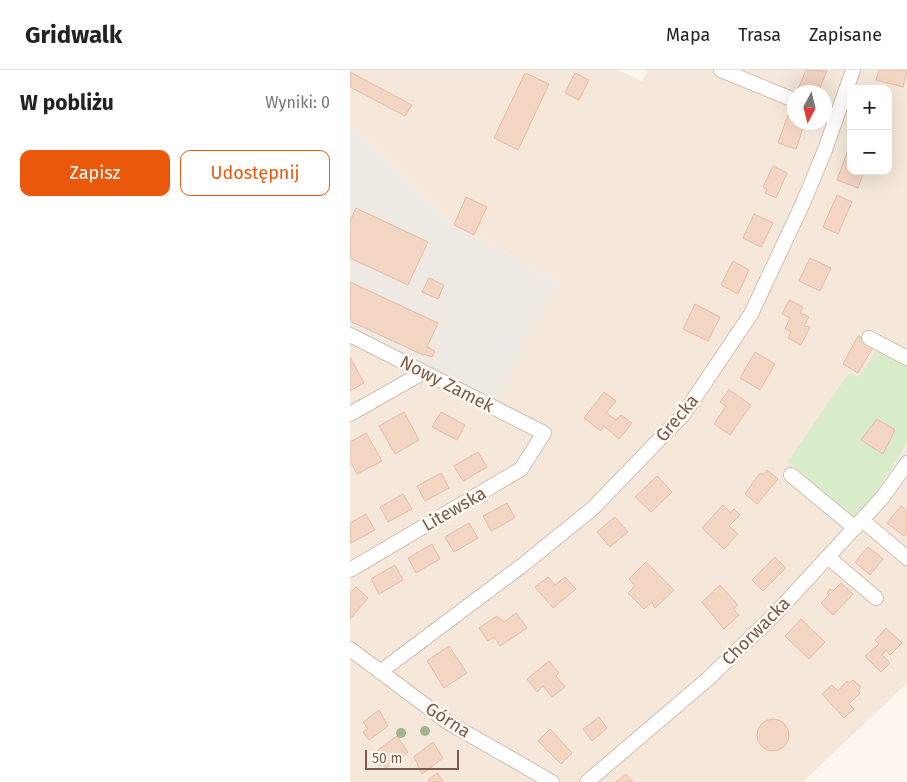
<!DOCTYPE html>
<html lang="pl">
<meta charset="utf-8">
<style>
:root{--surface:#fff;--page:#f6f6f6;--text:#222;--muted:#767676;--line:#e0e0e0;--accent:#ea580c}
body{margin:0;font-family:"Fira Sans",sans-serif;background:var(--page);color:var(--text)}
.controls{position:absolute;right:15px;top:15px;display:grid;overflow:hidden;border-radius:10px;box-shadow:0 5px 20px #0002}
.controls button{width:45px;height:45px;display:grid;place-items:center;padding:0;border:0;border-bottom:1px solid var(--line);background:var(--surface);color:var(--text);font:25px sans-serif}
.compass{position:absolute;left:437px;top:15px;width:45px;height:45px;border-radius:50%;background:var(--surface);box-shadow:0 5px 20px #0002;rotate:187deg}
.scale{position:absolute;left:15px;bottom:12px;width:94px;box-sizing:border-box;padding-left:5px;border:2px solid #7a5c4d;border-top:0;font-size:14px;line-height:18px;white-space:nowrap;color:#7a5c4d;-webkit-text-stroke:4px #fffaf3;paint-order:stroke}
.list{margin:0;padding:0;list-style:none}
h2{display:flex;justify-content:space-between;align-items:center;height:65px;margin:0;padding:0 20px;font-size:21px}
h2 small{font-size:16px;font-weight:400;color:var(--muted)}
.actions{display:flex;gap:10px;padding:15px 20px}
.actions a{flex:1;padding:11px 0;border:1px solid var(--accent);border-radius:10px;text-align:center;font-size:18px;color:var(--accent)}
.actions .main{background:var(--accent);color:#fff}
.map{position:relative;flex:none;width:557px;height:712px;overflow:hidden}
header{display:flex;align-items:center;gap:30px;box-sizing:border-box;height:70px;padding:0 25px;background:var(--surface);border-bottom:1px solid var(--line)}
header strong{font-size:24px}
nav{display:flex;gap:28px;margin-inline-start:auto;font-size:18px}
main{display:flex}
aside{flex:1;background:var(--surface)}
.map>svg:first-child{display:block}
</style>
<header>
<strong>Gridwalk</strong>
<nav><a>Mapa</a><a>Trasa</a><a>Zapisane</a></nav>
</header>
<main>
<aside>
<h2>W pobliżu<small>Wyniki: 0</small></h2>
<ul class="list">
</ul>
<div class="actions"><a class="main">Zapisz</a><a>Udostępnij</a></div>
</aside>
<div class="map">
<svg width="557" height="712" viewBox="0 0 557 712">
<rect width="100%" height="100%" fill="#fdf6ec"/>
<path fill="#f5e8da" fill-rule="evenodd" d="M0,0H268L292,11L298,0H557V613L453,712H0V260L209,211L104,155L0,55ZM501,19H538V101H501ZM444,22H474V52H444Z"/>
<path fill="#efe9e4" d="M0,55L104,155L209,211L146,333L0,260Z"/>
<path fill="#d8ecc9" d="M527,279L557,296V373L521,431L503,446L438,391L499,303L509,307Z"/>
<path fill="#f3d5c3" stroke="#e6bba3" d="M456,0L477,1L468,22L447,21Z
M529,0H557L553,17L526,10Z
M0,2L62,35L55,46L0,17Z
M175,3L199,14L168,80L144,68Z
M225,3L239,10L229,30L215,23Z
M438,45L444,47V52H455L446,79L428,73Z
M501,72V101H514L508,118L487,110Z
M423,96L437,103L426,128L415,123L417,119L413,117Z
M487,125L502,132L488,164L473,157Z
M116,127L137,137L124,165L104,155Z
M6,138L78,172L58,215L0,188V151Z
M404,144L423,153L411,177L393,168Z
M460,188L481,198L470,221L449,211Z
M383,191L399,200L388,224L371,215Z
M79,208L94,215L88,229L72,222Z
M0,212L88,253L77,277L85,281L82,287L74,284L73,285L0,251Z
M439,230L453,237L450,243L459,247L454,256L460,257L451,275L438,268L441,262L435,259L440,248L432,244Z
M345,234L370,247L358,271L333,259Z
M508,266L525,274L508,303L493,294Z
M405,282L425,294L410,320L390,308Z
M0,287L14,313L0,321Z
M379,320L401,335L380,365L364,354L376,336L370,332Z
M254,322L266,331L256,343L266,350L271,345L282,353L269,369L254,356L251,361L234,348Z
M54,342L69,370L45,384L29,356Z
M91,342L115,355L107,370L82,357Z
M527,349L545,360L533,384L511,370Z
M16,363L32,391L7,404L0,391V372Z
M128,382L137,397L113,411L104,396Z
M417,400L428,409L407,434L395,424L410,403L414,405Z
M91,403L99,418L75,431L67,416Z
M307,406L322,422L301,442L285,427Z
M53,424L62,439L38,452L30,437Z
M157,433L165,448L141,461L133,446Z
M373,435L381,443L384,439L390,445L379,456L388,464L374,479L352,458Z
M551,436L557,441V462L554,466L537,453Z
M16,444L25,460L1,473L0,453Z
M265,447L278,462L260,477L247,462Z
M119,453L128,468L104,482L95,467Z
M82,474L90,489L66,503L58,488Z
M518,477L533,489L520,505L505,492Z
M425,487L436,498L413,521L402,510Z
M296,492L324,520L305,538L302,532L294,539L278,523L285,516L279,509Z
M45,495L53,510L29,524L21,509Z
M198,507L205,515L215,507L226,519L203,538L185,517Z
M491,513L503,524L483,545L471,533L479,525L477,523L480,519L483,521Z
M370,515L388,535L383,539L389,545L374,559L352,532Z
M6,517L18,528L0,549V523Z
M166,543L177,558L150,576L144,567L138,571L129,558L147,546L154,552Z
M451,549L475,572L459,589L435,566Z
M536,558L552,573L540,585L536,580L532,585L540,593L531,602L515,586L529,574L525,570Z
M99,576L117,603L94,618L77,591Z
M199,591L209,603L206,606L215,617L202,627L193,616L187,622L177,609Z
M503,610L511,617L508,621L510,623L499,634L504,639L494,648L472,624L482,615L488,621L497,611L500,613Z
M29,640L38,656L19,670L13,662L18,659L13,652Z
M249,647L257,658L242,671L233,659Z
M407 665a16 16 0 1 1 32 0a16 16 0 1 1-32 0Z
M200,659L222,683L211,694L188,671Z
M47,666L58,682L36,698L27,681Z
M83,672L93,688L72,704L64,687Z
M87,703L94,712H80L78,710Z
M276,704L283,712H266Z"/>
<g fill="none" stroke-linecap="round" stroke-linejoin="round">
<defs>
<path id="minor" d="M371,0L444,30
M474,43L486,48
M0,265L194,363L171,399L0,500
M519,268L557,288
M0,344L74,302
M441,405L505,458
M512,450L557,488
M478,487L526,528
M0,579L99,653L202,712
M30,602L174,494L242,439L333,345L401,244L453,133L475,80L503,0
M237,712L359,608L427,542L533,427L557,393"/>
</defs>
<use href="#minor" stroke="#d1beb0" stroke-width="16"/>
<use href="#minor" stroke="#fff" stroke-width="14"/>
</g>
<g fill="#a0b28e">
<circle cx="75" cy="661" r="5"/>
<circle cx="51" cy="663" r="5"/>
</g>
<g text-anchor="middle" stroke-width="5" stroke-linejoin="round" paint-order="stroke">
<g font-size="18" fill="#7a5c4d" stroke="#fffaf3">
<text transform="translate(97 314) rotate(27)" y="6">Nowy Zamek</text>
<text transform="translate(327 348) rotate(-50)" y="6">Grecka</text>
<text transform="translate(104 439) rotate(-30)" y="6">Litewska</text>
<text transform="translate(406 561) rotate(-45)" y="6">Chorwacka</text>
<text transform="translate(98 650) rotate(33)" y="6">Górna</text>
</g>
</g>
</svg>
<div class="controls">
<button>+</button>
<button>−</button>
</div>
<svg class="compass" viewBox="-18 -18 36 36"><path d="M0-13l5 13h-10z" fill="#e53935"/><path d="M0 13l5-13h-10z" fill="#767676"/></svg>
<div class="scale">50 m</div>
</div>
</main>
